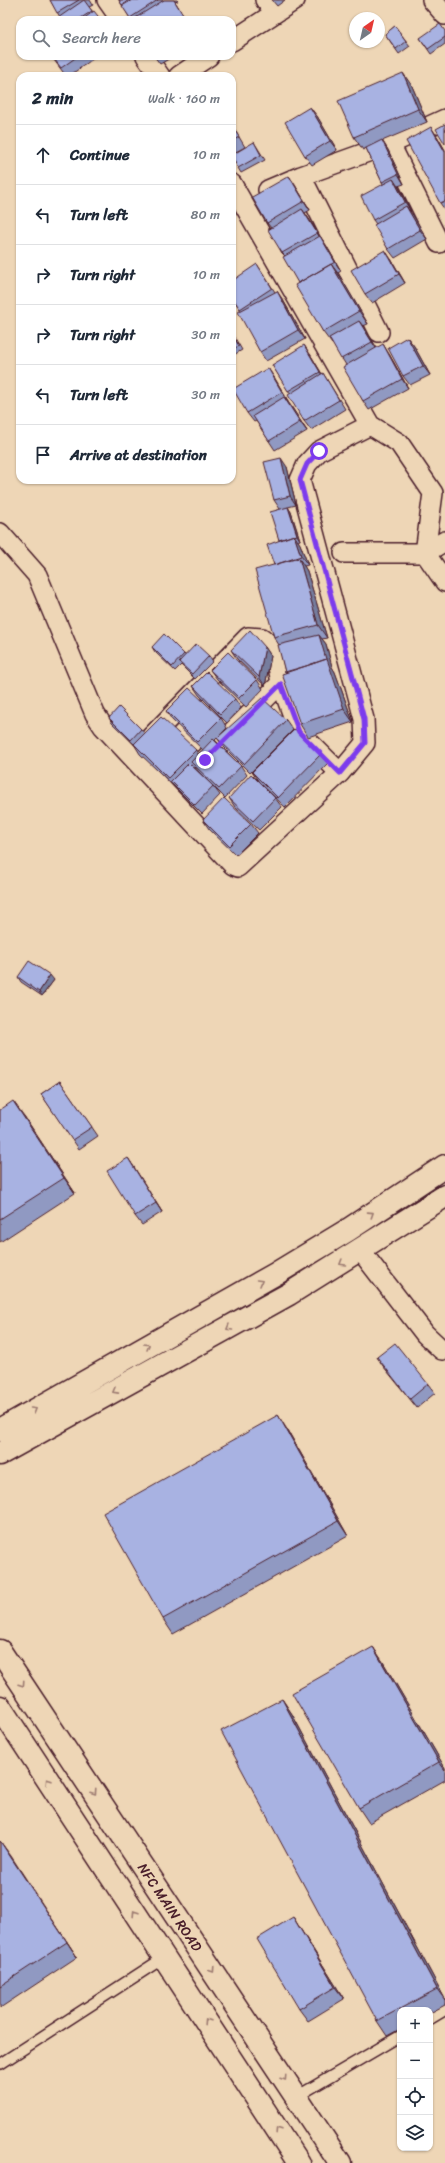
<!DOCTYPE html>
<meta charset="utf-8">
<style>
:root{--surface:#fff;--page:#f6f6f7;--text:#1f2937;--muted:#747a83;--line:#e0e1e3}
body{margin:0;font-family:Sriracha,sans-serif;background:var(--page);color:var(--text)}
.controls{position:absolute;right:12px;bottom:12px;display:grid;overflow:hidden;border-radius:8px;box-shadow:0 1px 3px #0004}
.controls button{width:36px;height:36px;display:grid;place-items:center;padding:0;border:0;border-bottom:1px solid var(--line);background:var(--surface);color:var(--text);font:20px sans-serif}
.compass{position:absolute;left:349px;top:12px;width:36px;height:36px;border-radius:50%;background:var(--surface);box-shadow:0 1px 3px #0004;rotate:34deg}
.stop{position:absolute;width:12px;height:12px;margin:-9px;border:3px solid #7c3aed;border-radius:50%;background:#fff}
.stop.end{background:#7c3aed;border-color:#fff;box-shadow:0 1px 4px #0008}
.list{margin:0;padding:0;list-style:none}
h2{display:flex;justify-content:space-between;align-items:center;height:52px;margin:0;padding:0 16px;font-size:17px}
h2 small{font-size:13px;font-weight:400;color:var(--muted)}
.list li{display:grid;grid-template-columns:26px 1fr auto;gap:12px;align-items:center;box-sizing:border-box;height:60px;padding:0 16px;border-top:1px solid var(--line)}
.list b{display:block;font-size:15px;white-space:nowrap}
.list em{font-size:13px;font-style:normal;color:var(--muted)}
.icon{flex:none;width:22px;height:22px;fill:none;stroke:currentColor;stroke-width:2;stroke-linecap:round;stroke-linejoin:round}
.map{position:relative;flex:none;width:445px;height:2163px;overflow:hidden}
.search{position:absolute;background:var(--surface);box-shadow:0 1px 3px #0004;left:16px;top:16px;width:220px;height:44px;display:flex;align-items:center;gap:10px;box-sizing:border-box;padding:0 14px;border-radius:12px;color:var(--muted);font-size:15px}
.panel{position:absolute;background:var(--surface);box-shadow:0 1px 3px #0004;left:16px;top:72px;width:220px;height:412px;border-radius:12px}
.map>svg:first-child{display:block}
</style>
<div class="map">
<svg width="445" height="2163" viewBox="0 0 445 2163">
<rect width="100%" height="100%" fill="#eed6b6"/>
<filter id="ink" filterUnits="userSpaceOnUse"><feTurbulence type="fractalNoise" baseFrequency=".025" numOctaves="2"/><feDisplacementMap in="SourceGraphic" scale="8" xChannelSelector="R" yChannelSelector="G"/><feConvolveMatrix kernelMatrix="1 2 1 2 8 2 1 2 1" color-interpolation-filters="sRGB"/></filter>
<g filter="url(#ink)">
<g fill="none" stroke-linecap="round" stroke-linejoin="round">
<defs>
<path id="lane" d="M430,2019L445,2010
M0,2064L165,1957
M296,2097L400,2036"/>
<path id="street" d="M107,0L121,20
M265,0L276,12
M432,0L445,15
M232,41L295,0
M146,56L160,76
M179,76L209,56
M390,144L439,243
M301,176L379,332
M232,184L370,425L399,443L433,493L425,553L445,582
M268,190L301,176L390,144L445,119
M0,533L37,575L95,714L103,726L233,865L238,867L340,773L365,743L364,719L300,480L307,464L319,451L370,425
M344,553H425L445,541
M149,739L248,637L262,638L275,650L281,683L299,732L340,773
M205,759L281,683
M361,1251L425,1334L442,1350L445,1349"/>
<path id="secondary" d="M0,1651L340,2163
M0,1707L299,2163"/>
<path id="primary" d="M0,1430L277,1273L348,1230L445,1166
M0,1454L289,1294L445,1196"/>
</defs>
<use href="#lane" stroke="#4a1f2b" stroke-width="13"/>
<use href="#street" stroke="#4a1f2b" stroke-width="22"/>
<use href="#secondary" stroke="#4a1f2b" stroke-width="25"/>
<use href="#primary" stroke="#4a1f2b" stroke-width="25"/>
<use href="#lane" stroke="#eed6b6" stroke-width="10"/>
<use href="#street" stroke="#eed6b6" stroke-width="19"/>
<use href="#secondary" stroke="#eed6b6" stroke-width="22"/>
<use href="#primary" stroke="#eed6b6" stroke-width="22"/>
</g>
<path fill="#9099c2" stroke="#4a1f2b" d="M50,0H90L93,5L89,7L93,12L101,20H55L60,17Z
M119,0H177L178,1L175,2L187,20H131Z
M272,0H285L277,6Z
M395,26L410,46L399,54L385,34Z
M445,31V44L431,54L420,38Z
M51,56H97L69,76H66Z
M154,56H174L160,64Z
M412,86L427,122L382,141L388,150L404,184L398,186L411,211L410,212L427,239L395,258L388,249L376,224L373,220L383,184L366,148L363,150L354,137Z
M317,116L337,150L312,165L305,156Z
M232,125L245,147L232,154Z
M437,136L445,150V210L440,203Z
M254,142L265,160L241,173L238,168Z
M289,176L295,185L310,210L305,213L320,236L326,245L341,271L338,273L368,324L363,326L377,348L389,354L408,388L369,410L363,401L346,365L333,344H332L323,332L285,256L282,253L271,228L267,223Z
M391,259L405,283L372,303L365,294Z
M257,264L275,292L283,300L305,339L266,361L260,352L241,311L232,297Z
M232,333L242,350L232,356Z
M407,337L414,346L430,375L410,385L403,376Z
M310,354L322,374L323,373L329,383L345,409L311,430L304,421L290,393L272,365Z
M274,377L288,401V402L307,431L275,450L256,421L254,422L247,413Z
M287,467L296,505L288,507L291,512L300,540L298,541L300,544L308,565L304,566L307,571L327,638L322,639L326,644L332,667L335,672L353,722L308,737L300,724L286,673L285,672L279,645L274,637V565L279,540L280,509L274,500Z
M152,647L184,654L185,655L209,656L213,661L195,679L181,665L175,671L155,652Z
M265,647L271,656L265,686L237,659L231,650Z
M210,670L257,680L263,689L246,707L217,679Z
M193,686L235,699L241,708L227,723L199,695Z
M166,711L221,718L227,728L215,740L241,766L247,775L225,798L198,771L195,767L194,768L213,786L220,795L202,814L175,787L140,754L134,744L112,723L109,718L141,729L145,734L196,750L198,754L203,750L172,720Z
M286,720L293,730L250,773L224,747L217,738Z
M321,754L328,763L285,807L259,782L252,772Z
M229,798H275L282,807L259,830L235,807Z
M203,820L251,824L258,833L236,855L209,829Z
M18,977L54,980L42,996L21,982Z
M60,1081L98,1136L79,1149L41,1094Z
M0,1110L24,1116L75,1193L0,1242Z
M128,1158L162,1212L142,1225L135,1216Z
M377,1357L428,1384L435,1393L417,1408L383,1366Z
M288,1431L348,1536L173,1634L163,1619Z
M373,1647L383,1662L445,1768V1780L369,1823L359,1808Z
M282,1699L292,1714L445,1999V2005L430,2013V2010H400V2029L387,2036L377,2021Z
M0,1841L77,1957L0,2008Z
M293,1917L301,1930L344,1999L308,2021L299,2009Z"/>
<path fill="#767d9e" stroke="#4a1f2b" d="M174,0L177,5L187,20H186Z
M403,73L412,86L427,122L418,109Z
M310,107L317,116L337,150L330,141Z
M431,127L437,136L445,150V152Z
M382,140L388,150L404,184L398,174Z
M289,176L295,185L310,210L304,201Z
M393,179L399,188L411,211L405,202Z
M406,206L413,215L427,239L420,230Z
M302,209L309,219L323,242L317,233Z
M320,236L326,245L341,271L335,262Z
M385,250L391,259L405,283L399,274Z
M331,264L340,276L368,324L359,311Z
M277,291L283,300L305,339L298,330Z
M359,321L366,330L378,351L372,342Z
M407,337L414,346L430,375L423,366Z
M383,344L389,354L408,388L402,379Z
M304,345L310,354L326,381L320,372Z
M268,368L274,377L288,401L282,392Z
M284,397L291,406L307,431L300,422Z
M281,458L287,467L296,505L290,496Z
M288,507L291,512L300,540L297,535Z
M294,535L300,544L308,565L301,556Z
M299,558L307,571L327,638L318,625Z
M319,635L326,644L332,667L335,672L353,722L344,709L326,661Z
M265,647L271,656L265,686L259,677Z
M50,975L54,980L42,996L39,992Z
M13,1101L24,1116L75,1193L64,1178Z
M128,1158L134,1167L162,1212L156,1203Z
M278,1415L288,1431L348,1536L338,1521Z
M373,1647L383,1662L445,1768V1770L439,1762Z
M282,1699L292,1714L445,1999V2000L437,1989Z
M0,1841L11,1856L77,1957L67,1942Z
M293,1917L301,1930L344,1999L335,1987Z"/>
<path fill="#a8b2e2" stroke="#4a1f2b" d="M50,0H79L57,13Z
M84,0L92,11L78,20H55Z
M119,0H129L122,5Z
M132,0H158L130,18L122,6Z
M164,0H174L186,20H132Z
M94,11L101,20H82Z
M440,24L445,31V37L428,49L420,38Z
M395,26L406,41L396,49L385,34Z
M52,56H78L61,68Z
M403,73L418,109L354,137L338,101Z
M310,107L330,141L305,156L285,122Z
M445,124V144L436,129Z
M232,126L239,137L232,141Z
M431,127L445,152V201L440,203L406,141Z
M382,140L398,174L382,182L366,148Z
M254,142L261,155L238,168L232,157V155Z
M289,176L304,201L267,223L252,197Z
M393,179L405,202L373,220L361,196Z
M406,206L420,230L388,249L374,225Z
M302,209L317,233L282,253L268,230Z
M320,236L335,262L298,283L283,257Z
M385,250L399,274L365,294L351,270Z
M257,264L272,288L240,309L232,297V281Z
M331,264L359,311L323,332L295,285Z
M277,291L298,330L260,352L238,312Z
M359,321L372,342L341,359L329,338Z
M232,334L239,346L232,349Z
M407,337L423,366L403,376L388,348Z
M383,344L402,379L363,401L343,367Z
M304,345L320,372L288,391L272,365Z
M268,368L282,392L247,413L233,389Z
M323,373L339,400L304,421L288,395Z
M284,397L300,422L269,441L253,416Z
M281,458L290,496L274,500L264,462Z
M288,507L297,535L294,536V535L279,540L270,512Z
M294,535L301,556L274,565L267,545Z
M299,558L318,625L274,637L255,570Z
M250,630L265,647L259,677L231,650Z
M164,634L184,654L172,667L152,647Z
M319,635L326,659L306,666L285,672L278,645Z
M196,644L209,656L192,674L179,662Z
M228,652L257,680L239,698L210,670Z
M327,659L344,709L300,724L282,674Z
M207,672L235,699L220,714L193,686Z
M189,688L221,718L197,742L166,711Z
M262,698L286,720L244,764L217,738Z
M119,707L141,729L131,740L109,718Z
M161,717L196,750L168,778L134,744Z
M295,729L321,754L278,798L252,772Z
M213,739L241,766L219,789L191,762Z
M189,763L213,786L195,805L171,781Z
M251,774L275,798L253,821L229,798Z
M224,798L251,824L229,846L203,820Z
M29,961L50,975L39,992L18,977Z
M60,1081L92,1127L72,1140L41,1094Z
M13,1101L64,1178L0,1219V1110Z
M128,1158L156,1203L135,1216L107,1171Z
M395,1343L428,1384L410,1399L377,1357Z
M278,1415L338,1521L163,1619L103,1513Z
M373,1647L439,1762L359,1808L292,1693Z
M282,1699L437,1989L377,2021L221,1731Z
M0,1841L67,1942L0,1986Z
M293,1917L335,1987L299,2009L257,1939Z"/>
<defs><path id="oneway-chevron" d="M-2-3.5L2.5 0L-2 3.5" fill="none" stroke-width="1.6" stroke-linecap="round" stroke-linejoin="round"/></defs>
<g stroke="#9c7a70">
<use href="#oneway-chevron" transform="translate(371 1214) rotate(-33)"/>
<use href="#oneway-chevron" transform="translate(342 1263) rotate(149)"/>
<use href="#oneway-chevron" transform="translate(260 1282) rotate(-30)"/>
<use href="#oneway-chevron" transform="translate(229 1328) rotate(150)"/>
<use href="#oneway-chevron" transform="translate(147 1346) rotate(-30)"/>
<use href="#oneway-chevron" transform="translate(115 1391) rotate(151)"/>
<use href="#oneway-chevron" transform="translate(34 1410) rotate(-30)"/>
<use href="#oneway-chevron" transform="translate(22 1684) rotate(56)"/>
<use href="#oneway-chevron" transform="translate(48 1781) rotate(-123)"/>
<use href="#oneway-chevron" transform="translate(94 1792) rotate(56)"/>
<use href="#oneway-chevron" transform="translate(135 1913) rotate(-123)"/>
<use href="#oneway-chevron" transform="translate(212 1970) rotate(56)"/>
<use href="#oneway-chevron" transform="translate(207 2021) rotate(-123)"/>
<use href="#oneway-chevron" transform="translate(284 2078) rotate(56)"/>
<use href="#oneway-chevron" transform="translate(278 2130) rotate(-123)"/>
</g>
</g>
<g fill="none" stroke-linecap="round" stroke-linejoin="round" filter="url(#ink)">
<path stroke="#7c3aed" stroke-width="5" d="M205,760L281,684L299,732L340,773L365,743L364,719L300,480L307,464L319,451"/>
</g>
<g text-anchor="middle" stroke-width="4" stroke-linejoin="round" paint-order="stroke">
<g font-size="14" fill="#4a1f2b" stroke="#eed6b6">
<text transform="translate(170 1907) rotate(56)" y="5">NFC MAIN ROAD</text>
</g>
</g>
</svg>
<div class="controls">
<button>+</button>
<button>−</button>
<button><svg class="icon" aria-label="locate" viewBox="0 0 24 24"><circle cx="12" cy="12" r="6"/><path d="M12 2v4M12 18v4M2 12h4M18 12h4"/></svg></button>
<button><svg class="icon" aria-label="layers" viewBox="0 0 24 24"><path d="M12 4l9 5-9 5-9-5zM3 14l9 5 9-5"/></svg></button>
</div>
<svg class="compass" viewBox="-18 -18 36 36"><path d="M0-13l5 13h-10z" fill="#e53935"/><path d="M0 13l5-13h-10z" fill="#747a83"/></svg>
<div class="stop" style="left:319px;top:451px"></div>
<div class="stop end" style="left:205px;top:760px"></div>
<div class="search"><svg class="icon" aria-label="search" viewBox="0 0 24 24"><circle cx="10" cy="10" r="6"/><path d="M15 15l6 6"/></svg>Search here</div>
<section class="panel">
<h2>2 min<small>Walk · 160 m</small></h2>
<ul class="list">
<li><svg class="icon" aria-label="ahead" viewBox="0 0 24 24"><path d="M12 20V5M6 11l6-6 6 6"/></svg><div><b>Continue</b></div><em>10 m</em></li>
<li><svg class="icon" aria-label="left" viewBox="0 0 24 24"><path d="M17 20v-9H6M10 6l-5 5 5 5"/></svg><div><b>Turn left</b></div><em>80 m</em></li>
<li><svg class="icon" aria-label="right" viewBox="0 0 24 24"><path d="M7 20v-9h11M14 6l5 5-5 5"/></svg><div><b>Turn right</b></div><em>10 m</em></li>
<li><svg class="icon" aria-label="right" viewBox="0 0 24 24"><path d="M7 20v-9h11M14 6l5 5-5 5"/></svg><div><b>Turn right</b></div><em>30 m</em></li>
<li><svg class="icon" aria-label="left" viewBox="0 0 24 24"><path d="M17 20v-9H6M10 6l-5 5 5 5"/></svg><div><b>Turn left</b></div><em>30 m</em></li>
<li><svg class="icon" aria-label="arrive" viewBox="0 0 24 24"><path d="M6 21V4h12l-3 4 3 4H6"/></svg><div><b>Arrive at destination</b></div></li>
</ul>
</section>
</div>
